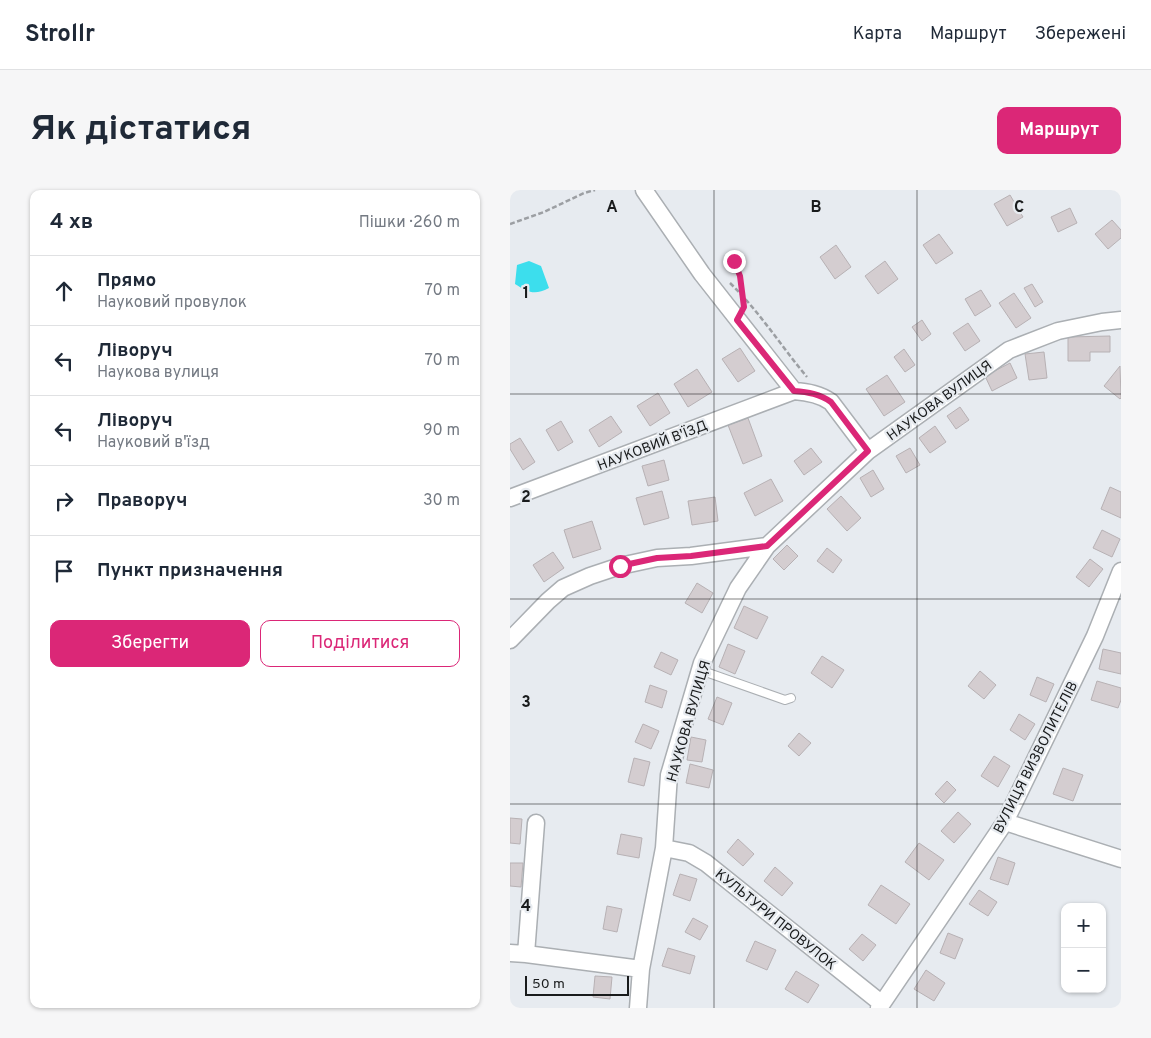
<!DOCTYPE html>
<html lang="uk">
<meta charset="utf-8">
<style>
:root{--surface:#fff;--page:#f6f6f7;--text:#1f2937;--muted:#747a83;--line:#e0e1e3;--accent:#db2777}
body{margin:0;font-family:Overpass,sans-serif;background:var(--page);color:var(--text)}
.controls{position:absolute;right:15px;bottom:15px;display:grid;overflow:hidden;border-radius:10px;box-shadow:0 1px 4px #0004}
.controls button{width:45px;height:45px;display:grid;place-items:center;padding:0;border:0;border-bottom:1px solid var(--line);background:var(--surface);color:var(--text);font:25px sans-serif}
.scale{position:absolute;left:15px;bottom:12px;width:104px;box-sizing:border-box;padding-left:5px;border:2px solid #191b1c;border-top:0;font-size:14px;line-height:18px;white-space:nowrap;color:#191b1c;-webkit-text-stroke:4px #e7ebf0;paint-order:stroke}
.stop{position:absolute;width:15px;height:15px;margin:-11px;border:4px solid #db2777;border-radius:50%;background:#fff}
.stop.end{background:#db2777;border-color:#fff;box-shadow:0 1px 5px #0008}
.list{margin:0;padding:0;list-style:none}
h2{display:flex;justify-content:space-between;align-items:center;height:65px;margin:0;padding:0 20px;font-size:21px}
h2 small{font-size:16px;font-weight:400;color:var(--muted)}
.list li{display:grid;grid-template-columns:32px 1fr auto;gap:15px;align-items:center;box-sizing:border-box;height:70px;padding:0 20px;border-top:1px solid var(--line)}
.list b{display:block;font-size:19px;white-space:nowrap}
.list p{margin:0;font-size:16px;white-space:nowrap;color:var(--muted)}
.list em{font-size:16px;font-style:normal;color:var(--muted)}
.actions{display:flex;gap:10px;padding:15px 20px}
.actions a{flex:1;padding:11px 0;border:1px solid var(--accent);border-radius:10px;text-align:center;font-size:18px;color:var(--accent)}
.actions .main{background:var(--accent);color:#fff}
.icon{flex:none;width:28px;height:28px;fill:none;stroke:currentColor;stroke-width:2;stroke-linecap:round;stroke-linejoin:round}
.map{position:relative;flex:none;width:611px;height:818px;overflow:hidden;border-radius:10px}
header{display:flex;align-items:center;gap:30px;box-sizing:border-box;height:70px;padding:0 25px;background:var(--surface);border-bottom:1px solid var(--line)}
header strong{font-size:24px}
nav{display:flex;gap:28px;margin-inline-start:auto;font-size:18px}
.intro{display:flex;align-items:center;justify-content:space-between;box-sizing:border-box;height:120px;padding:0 30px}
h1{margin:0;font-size:35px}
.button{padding:12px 22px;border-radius:10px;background:var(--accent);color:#fff;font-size:18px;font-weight:700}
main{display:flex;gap:30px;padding:0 30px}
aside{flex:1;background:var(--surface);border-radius:10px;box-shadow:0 1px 4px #0004}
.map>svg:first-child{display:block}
</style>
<header>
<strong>Strollr</strong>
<nav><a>Карта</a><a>Маршрут</a><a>Збережені</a></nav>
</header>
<div class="intro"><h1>Як дістатися</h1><a class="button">Маршрут</a></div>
<main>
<aside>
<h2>4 хв<small>Пішки · 260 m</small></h2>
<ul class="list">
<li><svg class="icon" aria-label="ahead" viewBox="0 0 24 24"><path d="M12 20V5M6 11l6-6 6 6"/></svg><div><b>Прямо</b><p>Науковий провулок</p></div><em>70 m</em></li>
<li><svg class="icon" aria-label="left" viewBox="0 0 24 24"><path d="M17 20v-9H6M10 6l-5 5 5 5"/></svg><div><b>Ліворуч</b><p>Наукова вулиця</p></div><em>70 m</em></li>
<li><svg class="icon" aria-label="left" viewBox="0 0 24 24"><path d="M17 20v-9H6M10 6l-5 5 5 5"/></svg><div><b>Ліворуч</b><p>Науковий в'їзд</p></div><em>90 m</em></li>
<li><svg class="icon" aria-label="right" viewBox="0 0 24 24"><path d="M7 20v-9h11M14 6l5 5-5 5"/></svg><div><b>Праворуч</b></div><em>30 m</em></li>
<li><svg class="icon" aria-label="arrive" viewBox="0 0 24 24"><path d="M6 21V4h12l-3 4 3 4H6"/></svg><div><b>Пункт призначення</b></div></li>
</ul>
<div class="actions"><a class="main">Зберегти</a><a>Поділитися</a></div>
</aside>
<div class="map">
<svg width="611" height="818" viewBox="0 0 611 818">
<rect width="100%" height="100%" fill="#e7ebf0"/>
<path fill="#3cdeed" d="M19,71L31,76L39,98C24,106 18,102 5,94L7,75Z"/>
<path fill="#d4cdd0" stroke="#b7b1b4" d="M500,5L513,27L497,36L484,14Z
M560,18L567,33L548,42L541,27Z
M602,30L611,40V48L598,59L585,44Z
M429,44L443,63L426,74L413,55Z
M326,55L341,77L325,89L310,67Z
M375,71L388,89L368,104L355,86Z
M522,94L533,112L525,117L514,98Z
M471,100L481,116L465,126L455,109Z
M504,103L521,128L506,138L489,113Z
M412,130L421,144L412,151L402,137Z
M458,133L470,151L455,161L443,143Z
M600,146V162H580V171H558V147Z
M230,158L245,181L228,192L212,169Z
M394,159L405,175L395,182L384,167Z
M534,162L537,188L519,190L515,164Z
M500,173L507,188L482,201L475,186Z
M610,176L611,208L610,209L594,196Z
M187,179L202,202L178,217L164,194Z
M377,185L395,212L374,226L356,199Z
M148,203L160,223L140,236L127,216Z
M450,217L459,230L446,239L437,226Z
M101,226L112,242L89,257L79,240Z
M238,228L252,266L233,274L218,235Z
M51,231L63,252L48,261L36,240Z
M425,236L436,252L420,263L409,248Z
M10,248L25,272L13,280L0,259V254Z
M301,258L312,272L294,285L284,271Z
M400,258L410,275L396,283L386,266Z
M154,270L159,290L138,296L132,276Z
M363,280L374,299L361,307L350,288Z
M261,289L273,311L245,326L234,303Z
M600,297L611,302V328L591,319Z
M152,301L159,328L134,335L126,308Z
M331,306L351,328L337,341L317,319Z
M205,307L208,331L182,335L178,311Z
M82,331L91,359L63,368L54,340Z
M592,340L610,349L602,367L583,358Z
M277,355L288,366L274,380L263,369Z
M317,358L332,370L323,383L307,371Z
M43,362L54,378L34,392L23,375Z
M580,369L593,379L579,397L566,387Z
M187,393L203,403L192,423L175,413Z
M234,416L258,427L247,449L224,438Z
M218,454L235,461L225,484L209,477Z
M593,459L611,463V484L589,479Z
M151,462L168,470L161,485L144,477Z
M312,466L334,480L322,498L301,483Z
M470,481L486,495L474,509L458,496Z
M527,487L544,494L536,512L520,505Z
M587,491L611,498V510L608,518L581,510Z
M140,495L157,501L152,518L135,512Z
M207,507L222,513L213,535L198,529Z
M509,524L525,534L515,550L500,540Z
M133,534L149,541L141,559L125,552Z
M289,543L301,553L289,566L278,556Z
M181,547L196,550L192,572L177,570Z
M484,566L500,576L488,597L471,586Z
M124,568L140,572L134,596L118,592Z
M180,574L203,580L199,598L176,593Z
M553,578L573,585L563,611L543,604Z
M437,591L446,600L434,613L425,604Z
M448,622L461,634L444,653L431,641Z
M0,628L12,629L10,654L0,653Z
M111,644L132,648L129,668L107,664Z
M228,649L244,664L233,676L217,662Z
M409,653L434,670L419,690L395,672Z
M488,667L505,673L498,695L480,689Z
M0,673H13L11,697L0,696Z
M265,677L283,693L272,706L254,691Z
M170,684L187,689L180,711L163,705Z
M371,695L400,714L386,734L358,715Z
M469,700L487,712L478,726L459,714Z
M97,716L112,719L107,742L93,739Z
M183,728L198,736L190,750L175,742Z
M438,743L453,749L445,769L430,763Z
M352,744L366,755L353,771L339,759Z
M245,751L266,760L257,780L236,771Z
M158,758L185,766L180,784L152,776Z
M416,780L435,793L424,811L404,799Z
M286,781L309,795L298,813L275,799Z
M85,786L102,787L100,809L83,807Z"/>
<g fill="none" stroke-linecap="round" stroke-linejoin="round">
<defs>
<path id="service" d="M190,480L275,510L281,508"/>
<path id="minor" d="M134,0L192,84L284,201
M0,308L284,201C298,202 310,204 321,212L358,261
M0,450L38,411L53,398L80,386L110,376L147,368L181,366L257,356
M495,632L611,669
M154,658L179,663L196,673L371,813
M0,763L16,764L26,633
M16,764L131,779
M128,818L131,779L154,658L159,585L192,473L228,398L257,356L358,261L499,160L548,141L592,132L611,130
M369,818L495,632L585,446L611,381"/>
</defs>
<use href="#service" stroke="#abafb3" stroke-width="10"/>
<use href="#minor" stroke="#abafb3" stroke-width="19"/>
<path stroke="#9c9fa3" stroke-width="2.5" stroke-dasharray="5 2.5" stroke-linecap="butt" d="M0,34L34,22L74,3L85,0
M223,71L230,86L234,113
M220,93C249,121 271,156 297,187"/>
<use href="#service" stroke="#fff" stroke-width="8"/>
<use href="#minor" stroke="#fff" stroke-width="16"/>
</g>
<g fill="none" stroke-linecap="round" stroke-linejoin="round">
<path stroke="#db2777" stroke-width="6" d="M110,376L147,368L181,366L257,356L358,261L321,212C310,204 298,202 284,201L227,130L234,117L230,86L224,71"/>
</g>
<path fill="none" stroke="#191b1c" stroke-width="1" stroke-opacity="0.55" d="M204,0V818M407,0V818M0,204H611M0,409H611M0,614H611"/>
<g text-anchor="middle" stroke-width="4.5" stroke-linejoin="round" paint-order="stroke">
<g font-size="14" fill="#191b1c" stroke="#e7ebf0">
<text transform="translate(429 210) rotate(-36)" y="5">НАУКОВА ВУЛИЦЯ</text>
<text transform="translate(142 255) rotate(-21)" y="5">НАУКОВИЙ В'ЇЗД</text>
<text transform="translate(178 531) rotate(-74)" y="5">НАУКОВА ВУЛИЦЯ</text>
<text transform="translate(525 567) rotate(-63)" y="5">ВУЛИЦЯ ВИЗВОЛИТЕЛІВ</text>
<text transform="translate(266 729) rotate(39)" y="5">КУЛЬТУРИ ПРОВУЛОК</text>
</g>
</g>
<g font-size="16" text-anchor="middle" font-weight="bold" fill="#191b1c" stroke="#e7ebf0" stroke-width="4.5" stroke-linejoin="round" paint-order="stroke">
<text x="102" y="22">A</text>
<text x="306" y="22">B</text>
<text x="509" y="22">C</text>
<text x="16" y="108">1</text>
<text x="16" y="312">2</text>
<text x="16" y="517">3</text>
<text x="16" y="721">4</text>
</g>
</svg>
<div class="controls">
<button>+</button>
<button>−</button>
</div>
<div class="scale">50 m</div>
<div class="stop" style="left:110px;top:376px"></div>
<div class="stop end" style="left:224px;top:71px"></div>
</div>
</main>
